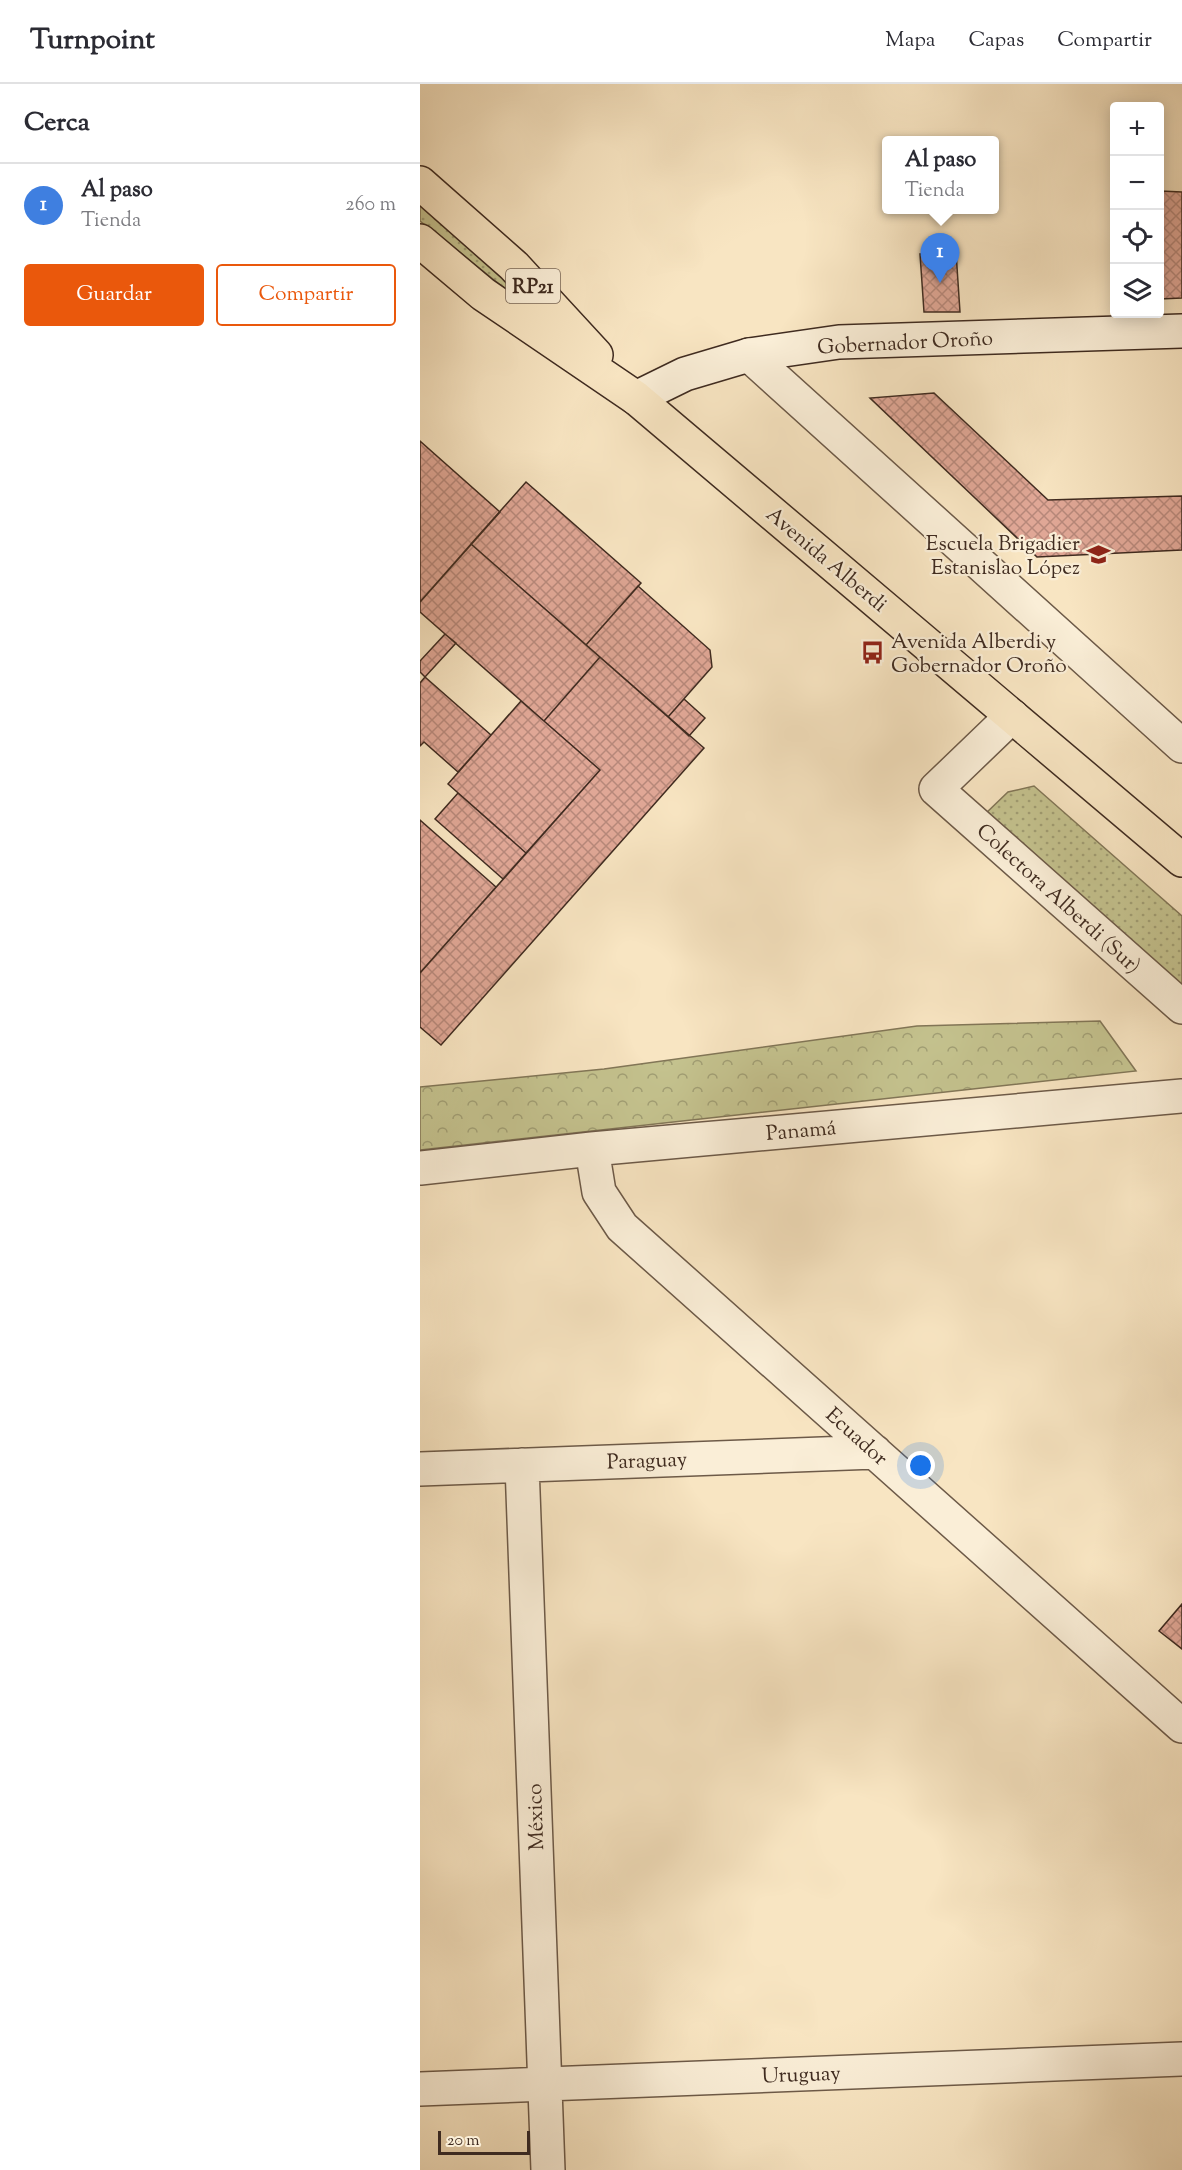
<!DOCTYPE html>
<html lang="es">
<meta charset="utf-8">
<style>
:root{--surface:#fff;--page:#f7f7f7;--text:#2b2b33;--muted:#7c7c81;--line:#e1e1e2;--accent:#ea580c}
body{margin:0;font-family:"Sorts Mill Goudy",serif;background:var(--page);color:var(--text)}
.controls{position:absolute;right:18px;top:18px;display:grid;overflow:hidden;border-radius:6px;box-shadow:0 3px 15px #0003}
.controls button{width:54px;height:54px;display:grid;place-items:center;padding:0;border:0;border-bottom:2px solid var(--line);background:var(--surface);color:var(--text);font:30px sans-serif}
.scale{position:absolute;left:18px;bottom:15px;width:92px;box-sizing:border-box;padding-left:6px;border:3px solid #3f2b20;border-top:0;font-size:16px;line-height:21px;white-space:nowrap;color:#3f2b20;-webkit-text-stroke:4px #faeed7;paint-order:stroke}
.you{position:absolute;left:501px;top:1382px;width:21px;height:21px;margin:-15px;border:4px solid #fff;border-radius:50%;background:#1a73e8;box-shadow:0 0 0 9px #1a73e833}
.badge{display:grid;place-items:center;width:39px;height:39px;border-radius:50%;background:var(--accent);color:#fff;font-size:20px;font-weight:700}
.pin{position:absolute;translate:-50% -50px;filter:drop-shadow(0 2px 3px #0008)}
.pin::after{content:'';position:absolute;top:32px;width:21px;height:18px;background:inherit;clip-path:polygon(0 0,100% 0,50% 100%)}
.popup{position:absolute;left:462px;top:52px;width:117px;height:78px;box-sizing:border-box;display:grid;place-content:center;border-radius:6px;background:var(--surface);filter:drop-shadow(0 2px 4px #0005);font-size:20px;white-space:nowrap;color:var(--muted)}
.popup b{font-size:22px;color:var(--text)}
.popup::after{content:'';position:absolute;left:50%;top:100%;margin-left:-12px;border:12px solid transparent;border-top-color:var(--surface)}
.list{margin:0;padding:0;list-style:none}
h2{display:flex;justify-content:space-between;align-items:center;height:78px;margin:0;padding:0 24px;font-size:26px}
h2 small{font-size:20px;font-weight:400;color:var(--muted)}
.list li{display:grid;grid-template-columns:39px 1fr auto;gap:18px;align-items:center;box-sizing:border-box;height:84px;padding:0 24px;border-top:2px solid var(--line)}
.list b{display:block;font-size:22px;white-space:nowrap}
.list p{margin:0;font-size:20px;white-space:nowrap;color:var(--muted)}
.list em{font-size:20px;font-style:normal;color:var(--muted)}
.actions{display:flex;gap:12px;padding:18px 24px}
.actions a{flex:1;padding:14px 0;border:2px solid var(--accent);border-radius:6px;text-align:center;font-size:21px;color:var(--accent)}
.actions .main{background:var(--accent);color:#fff}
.icon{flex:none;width:33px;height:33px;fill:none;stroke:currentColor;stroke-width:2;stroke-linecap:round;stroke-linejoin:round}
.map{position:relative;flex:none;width:762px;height:2086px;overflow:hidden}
header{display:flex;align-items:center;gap:36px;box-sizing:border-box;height:84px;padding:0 30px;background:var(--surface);border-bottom:2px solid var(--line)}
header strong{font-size:28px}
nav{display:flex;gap:33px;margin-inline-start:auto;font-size:21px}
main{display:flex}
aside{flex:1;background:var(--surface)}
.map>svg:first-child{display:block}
</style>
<header>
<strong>Turnpoint</strong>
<nav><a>Mapa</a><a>Capas</a><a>Compartir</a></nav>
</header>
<main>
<aside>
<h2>Cerca<small></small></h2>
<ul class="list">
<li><span class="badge" style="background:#3f7fe0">1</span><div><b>Al paso</b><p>Tienda</p></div><em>260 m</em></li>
</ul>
<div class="actions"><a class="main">Guardar</a><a>Compartir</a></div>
</aside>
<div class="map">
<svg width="762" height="2086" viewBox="0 0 762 2086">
<defs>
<pattern id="green-dots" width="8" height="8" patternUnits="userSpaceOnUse" patternTransform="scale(1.5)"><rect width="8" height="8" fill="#c4c28e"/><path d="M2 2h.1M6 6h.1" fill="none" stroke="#a19e74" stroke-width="1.8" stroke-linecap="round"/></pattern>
<pattern id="forest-crowns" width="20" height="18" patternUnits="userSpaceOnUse" patternTransform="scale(1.5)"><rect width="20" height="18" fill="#c4c28e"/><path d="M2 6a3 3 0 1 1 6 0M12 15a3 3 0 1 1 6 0" fill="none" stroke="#a19e74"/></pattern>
<pattern id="building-cross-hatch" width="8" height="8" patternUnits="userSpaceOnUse" patternTransform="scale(1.5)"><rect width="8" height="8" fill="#e0a796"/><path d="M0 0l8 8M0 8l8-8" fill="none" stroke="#b7887a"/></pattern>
</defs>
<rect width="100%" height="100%" fill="#f8e5c2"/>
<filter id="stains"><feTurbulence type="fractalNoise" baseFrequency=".00333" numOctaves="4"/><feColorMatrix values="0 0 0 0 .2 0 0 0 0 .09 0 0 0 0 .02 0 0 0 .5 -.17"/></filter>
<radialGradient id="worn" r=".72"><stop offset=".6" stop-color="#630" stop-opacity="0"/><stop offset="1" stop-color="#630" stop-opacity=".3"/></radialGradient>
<path fill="url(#green-dots)" stroke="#827657" stroke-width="1.5" d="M0,119L93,200L88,207L0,137Z
M614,702L762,832V902L562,733L588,708Z"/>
<path fill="url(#forest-crowns)" stroke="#827657" stroke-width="1.5" d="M680,937L716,987L0,1066V1003L184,985L497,942Z"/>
<path fill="url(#building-cross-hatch)" stroke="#3f2b20" stroke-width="1.5" d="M740,107L762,108V214L740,215Z
M536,168L540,228H504L500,170Z
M514,309L628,416L762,412V466L617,473L450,314Z
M0,357L80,428L0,518Z
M106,398L221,499L166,561L51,460Z
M51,460L180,573L124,637L0,528V518Z
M218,502L290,566L292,583L248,633L166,561Z
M25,550L36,559L5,593L0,588V577Z
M180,573L284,664L21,961L0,943V889L180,686L124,637Z
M5,593L71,651L38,688L4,658L0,662V599Z
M264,615L285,634L269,652L248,633Z
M101,617L180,686L106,769L28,700Z
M38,709L106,769L83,795L15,735Z
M0,736L76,803L0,889Z
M762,1520V1565L739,1547Z"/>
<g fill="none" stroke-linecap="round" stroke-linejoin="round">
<defs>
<path id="street" d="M329,271L762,662
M592,632L516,705L762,923
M172,1065L179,1108L202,1143L762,1642
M0,1084L172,1065L762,1012
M102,1381L128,2086
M0,1385L455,1368
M0,2005L762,1975"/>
<path id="secondary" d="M216,314L265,290L329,271L419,258L762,247"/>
<path id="primary" d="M0,99L94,182L176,271
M0,157L63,210L216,314L762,776"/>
</defs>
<use href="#street" stroke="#6d5a48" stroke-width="36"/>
<use href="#secondary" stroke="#3f2b20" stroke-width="36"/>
<use href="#primary" stroke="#3f2b20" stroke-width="36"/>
<use href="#street" stroke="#faeed7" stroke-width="33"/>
<use href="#secondary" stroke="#faeed7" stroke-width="33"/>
<use href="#primary" stroke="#f8e5c2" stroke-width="33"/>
</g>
<defs>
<symbol id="school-bare" viewBox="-9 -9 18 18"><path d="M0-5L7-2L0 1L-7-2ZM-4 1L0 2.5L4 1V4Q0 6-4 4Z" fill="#8f2418" stroke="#faeed7" stroke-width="2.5" paint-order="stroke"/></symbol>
<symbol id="bus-bare" viewBox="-9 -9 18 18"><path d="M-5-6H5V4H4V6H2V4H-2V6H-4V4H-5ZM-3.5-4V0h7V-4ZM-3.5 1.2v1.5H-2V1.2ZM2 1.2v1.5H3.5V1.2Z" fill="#8f2418" stroke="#faeed7" stroke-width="2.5" paint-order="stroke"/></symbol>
</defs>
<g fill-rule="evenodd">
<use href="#school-bare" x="662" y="454" width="33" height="33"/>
<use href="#bus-bare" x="436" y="552" width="33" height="33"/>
</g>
<g text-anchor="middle" stroke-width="4.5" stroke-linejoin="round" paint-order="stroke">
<rect fill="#faeed7" stroke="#776657" stroke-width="1.5" x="86" y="185" width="54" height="34" rx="4.5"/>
<g font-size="20" font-weight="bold" fill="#3f2b20">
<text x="113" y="209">RP21</text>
</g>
<g font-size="21" fill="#3f2b20" stroke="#faeed7">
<text transform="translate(485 258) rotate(-3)" y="7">Gobernador Oroño</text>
<text transform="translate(407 475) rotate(40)" y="7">Avenida Alberdi</text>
<text transform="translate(639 814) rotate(42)" y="7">Colectora Alberdi (Sur)</text>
<text transform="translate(381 1046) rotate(-5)" y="7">Panamá</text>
<text transform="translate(437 1352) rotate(42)" y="7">Ecuador</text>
<text transform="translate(227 1376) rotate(-2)" y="7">Paraguay</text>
<text transform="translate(115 1733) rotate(-92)" y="7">México</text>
<text transform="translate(381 1990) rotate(-2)" y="7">Uruguay</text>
</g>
<g font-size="21" fill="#3f2b20" stroke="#faeed7" text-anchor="end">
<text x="660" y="466">Escuela Brigadier<tspan x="660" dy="24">Estanislao López</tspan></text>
<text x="471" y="564" text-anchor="start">Avenida Alberdi y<tspan x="471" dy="24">Gobernador Oroño</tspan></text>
</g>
</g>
<rect width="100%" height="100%" filter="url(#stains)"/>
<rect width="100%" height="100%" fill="url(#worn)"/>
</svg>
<div class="controls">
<button>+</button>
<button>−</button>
<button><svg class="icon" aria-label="locate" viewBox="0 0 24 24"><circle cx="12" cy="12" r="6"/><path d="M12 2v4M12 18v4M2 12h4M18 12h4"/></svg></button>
<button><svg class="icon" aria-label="layers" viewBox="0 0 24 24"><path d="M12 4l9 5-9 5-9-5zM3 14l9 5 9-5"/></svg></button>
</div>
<div class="scale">20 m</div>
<div class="you"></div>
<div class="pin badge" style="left:520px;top:199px;background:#3f7fe0">1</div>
<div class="popup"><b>Al paso</b>Tienda</div>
</div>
</main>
